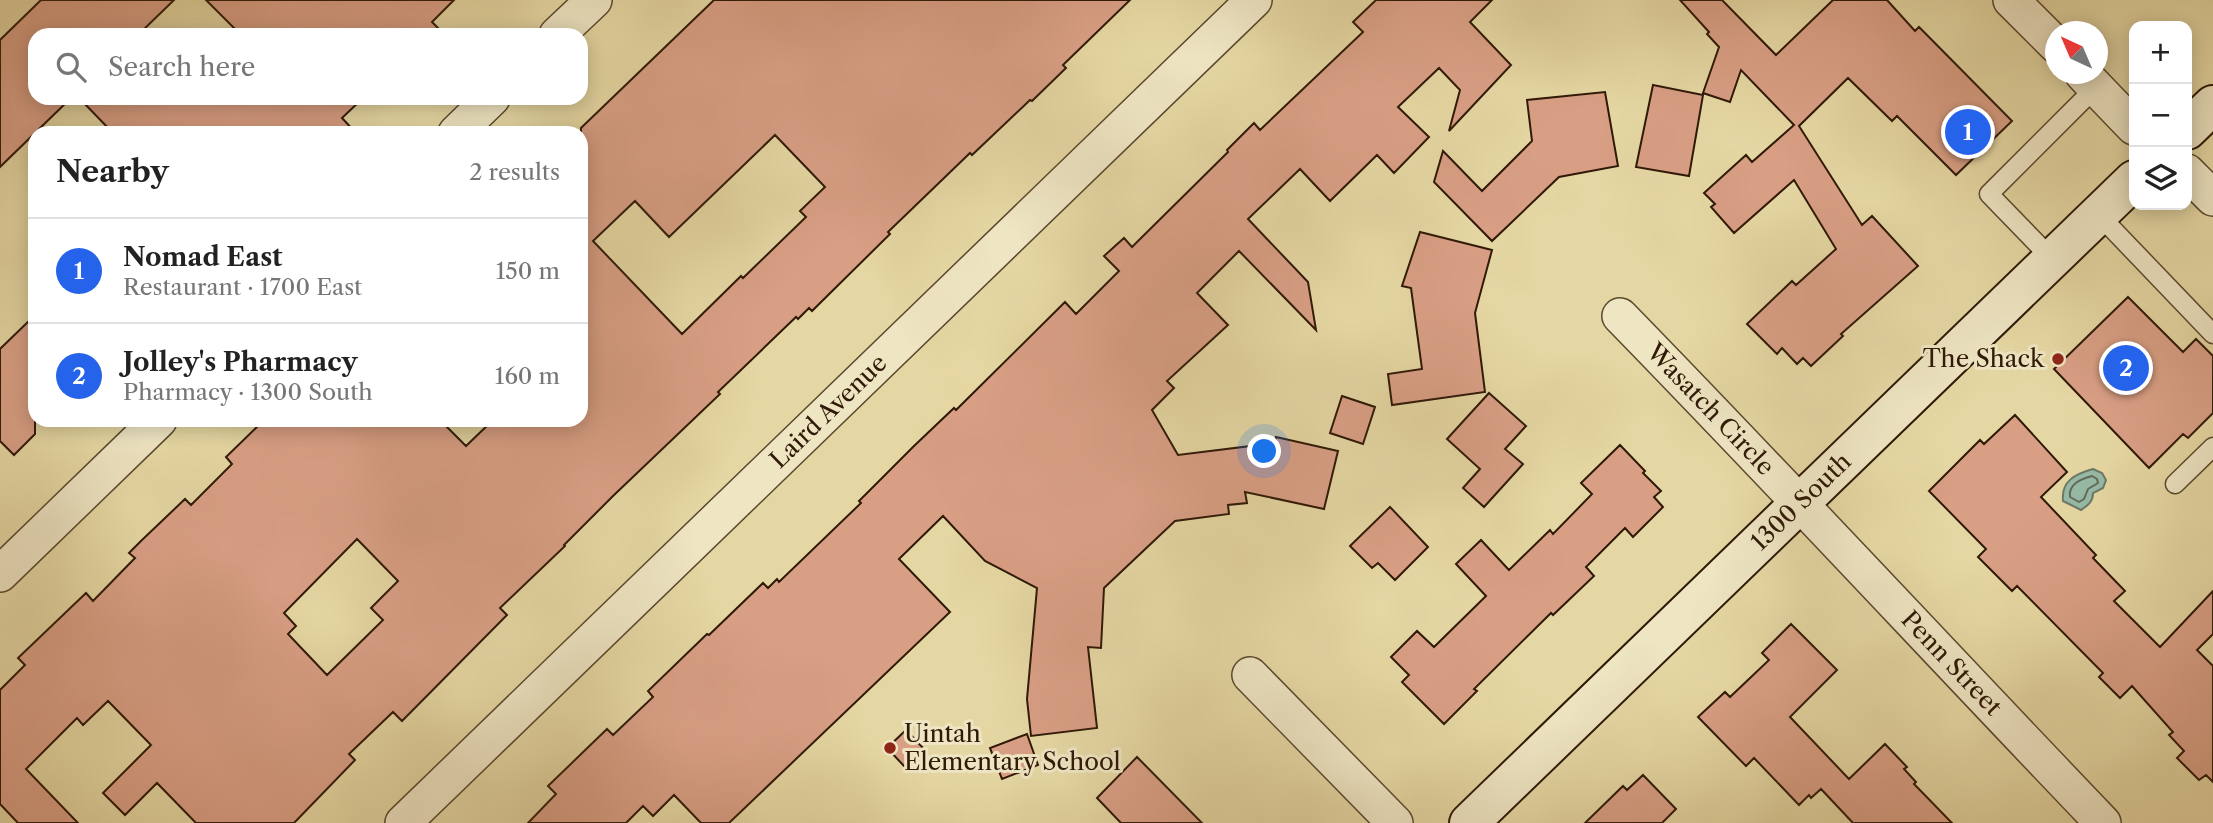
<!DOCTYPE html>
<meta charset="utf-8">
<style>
:root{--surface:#fff;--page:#f6f6f6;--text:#222;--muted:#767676;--line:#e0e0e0;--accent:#2563eb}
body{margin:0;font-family:"Libre Caslon Text",serif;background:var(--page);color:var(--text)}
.controls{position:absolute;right:21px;top:21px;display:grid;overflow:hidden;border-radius:14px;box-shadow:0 4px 18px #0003}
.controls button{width:63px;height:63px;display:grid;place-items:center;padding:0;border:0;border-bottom:2px solid var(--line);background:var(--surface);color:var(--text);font:35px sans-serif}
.compass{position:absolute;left:2045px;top:21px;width:63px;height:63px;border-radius:50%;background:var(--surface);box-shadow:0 4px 18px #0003;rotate:316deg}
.you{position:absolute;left:1265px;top:452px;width:24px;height:24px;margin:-18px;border:5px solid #fff;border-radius:50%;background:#1a73e8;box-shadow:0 0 0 10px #1a73e833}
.badge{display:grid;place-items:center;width:46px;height:46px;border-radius:50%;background:var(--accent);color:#fff;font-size:23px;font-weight:700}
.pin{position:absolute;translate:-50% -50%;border:4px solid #fff;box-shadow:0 2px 7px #0006}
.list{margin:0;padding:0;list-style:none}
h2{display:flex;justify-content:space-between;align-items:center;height:91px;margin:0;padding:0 28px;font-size:30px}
h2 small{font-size:23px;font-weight:400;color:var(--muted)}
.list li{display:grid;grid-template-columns:46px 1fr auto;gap:21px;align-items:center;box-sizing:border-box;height:105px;padding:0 28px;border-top:2px solid var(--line)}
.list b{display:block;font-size:26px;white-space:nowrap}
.list p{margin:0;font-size:23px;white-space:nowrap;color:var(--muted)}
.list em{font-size:23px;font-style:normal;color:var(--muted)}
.icon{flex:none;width:38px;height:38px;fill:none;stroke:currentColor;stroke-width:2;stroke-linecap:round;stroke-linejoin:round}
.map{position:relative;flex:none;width:2213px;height:823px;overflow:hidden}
.search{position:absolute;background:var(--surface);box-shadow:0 4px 18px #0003;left:28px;top:28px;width:560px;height:77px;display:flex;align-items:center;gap:18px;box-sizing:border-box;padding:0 24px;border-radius:21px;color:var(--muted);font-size:26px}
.panel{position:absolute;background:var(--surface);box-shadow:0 4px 18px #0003;left:28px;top:126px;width:560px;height:301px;border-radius:21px}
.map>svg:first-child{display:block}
</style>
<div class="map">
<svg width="2213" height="823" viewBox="0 0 2213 823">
<rect width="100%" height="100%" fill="#e5d7a3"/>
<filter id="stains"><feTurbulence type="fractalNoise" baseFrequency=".00286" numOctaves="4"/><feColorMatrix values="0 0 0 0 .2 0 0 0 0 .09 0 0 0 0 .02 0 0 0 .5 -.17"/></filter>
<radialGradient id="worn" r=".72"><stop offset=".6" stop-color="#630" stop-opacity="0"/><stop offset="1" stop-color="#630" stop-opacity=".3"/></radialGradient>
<path fill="#96baa7" stroke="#6d7a67" stroke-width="2" d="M2093,469L2102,473L2106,480L2103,488L2093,493C2093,502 2088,505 2081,510L2063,501C2061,481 2075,474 2093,469Z"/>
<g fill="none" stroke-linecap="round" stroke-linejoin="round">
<path stroke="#626a57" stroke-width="2" d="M2092,476L2097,479L2098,483L2088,489L2084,499L2079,502L2070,497C2068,484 2081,479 2092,476Z"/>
</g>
<path fill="#d99f85" stroke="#2f1907" stroke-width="2" fill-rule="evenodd" d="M41,0H174L138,35H35V98H71L0,167V40Z
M206,0H454L432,22L445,35H241Z
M714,0H1130L1063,65L1066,68L1032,101L1030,100L972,155L970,153L888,232L890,234L812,311L809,308L798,319L796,317L718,392L720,394L613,496L564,545L565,546L500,608L507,615L402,721L393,712L349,754L355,760L294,823H196L157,783L125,815L103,793L151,745L108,701L83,725L77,718L26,769L78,823H18L0,804V690L25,665L18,658L86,593L93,601L135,558L129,553L142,540L185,499L191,505L232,464L226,457L264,420H440L466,446L493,420H581V128ZM775,135L825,187L800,211L806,217L743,278L741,276L682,334L593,241L635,201L669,237ZM357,539L398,581L371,608L383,620L327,675L288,634L296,626L284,613Z
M1376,0H1492L1470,22L1511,65L1449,131L1460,90L1439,68L1398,107L1429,137L1394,173L1377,155L1330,201L1300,169L1248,219L1308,282L1316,330L1239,251L1197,293L1228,325L1167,381L1174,388L1152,410L1178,455L1275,443L1276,437L1338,451L1324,509L1245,492L1247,503L1228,505L1229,514L1175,521L1104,588L1101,648L1088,647L1097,728L1031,736L1027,699L1037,588L985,561L943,516L899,559L950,612L729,823H701L674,795L653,816L643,806L626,823H528L556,794L548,786L607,729L613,735L653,697L648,691L707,634L709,635L763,583L768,588L777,579L779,582L861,503L859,501L914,446L954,408L956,410L1065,302L1076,314L1119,271L1104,256L1124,238L1132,247L1228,152L1227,150L1254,123L1260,130L1363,32L1353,22Z
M1680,0H1722L1776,55L1833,0H1887L1915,31L1919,27L2012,121L1956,175L1897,116L1892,121L1848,78L1799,126L1862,225L1872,216L1918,266L1841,334L1843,336L1811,366L1803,358L1797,364L1782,348L1777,354L1747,324L1792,281L1796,285L1836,249L1794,180L1734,233L1711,207L1715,204L1704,193L1746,155L1752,162L1794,125L1741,70L1730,102L1703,93L1719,47L1707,34L1709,32Z
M1653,85L1703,95L1689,176L1636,167Z
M1605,92L1618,166L1559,177L1492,241L1434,182L1443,151L1482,191L1532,141L1527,100Z
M79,98H363L342,118L356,133H113Z
M1420,232L1492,250L1475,313L1485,392L1392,405L1388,374L1422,369L1411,288L1402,286Z
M2128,297L2183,352L2196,339L2213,356V413L2188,438L2183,434L2149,468L2054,369Z
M35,315V434L14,455L0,441V349Z
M1489,393L1526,426L1505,449L1523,464L1484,507L1463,488L1480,469L1447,439Z
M1342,396L1375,407L1363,444L1330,433Z
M2015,415L2067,472L2041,497L2096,555L2093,558L2125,591L2114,601L2160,647L2213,591V634L2197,650L2213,666V782L2206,775L2199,780L2177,758L2184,751L2169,735L2173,732L2132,686L2120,698L2099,677L2103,673L2017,586L2012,591L1978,557L1986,549L1929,491L1980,440L1984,444Z
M1620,445L1645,471L1643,473L1661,491L1654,497L1663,507L1633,537L1625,528L1586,567L1594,576L1553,615L1551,613L1474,689L1477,691L1444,724L1402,682L1409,675L1391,657L1417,631L1434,647L1486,596L1456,564L1481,540L1509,570L1550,530L1553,534L1592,494L1581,483Z
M1390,507L1428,547L1395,580L1378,563L1372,568L1350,546Z
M1791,624L1837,670L1790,717L1849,779L1885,744L1907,767L1904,769L1916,782L1914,784L1952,823H1853L1821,789L1811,798L1809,795L1799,805L1754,758L1746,766L1698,717L1725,692L1730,697L1769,660L1762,653Z
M906,730L924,749L905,767L887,748Z
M1027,734L1038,765L1002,779L990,748Z
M1137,757L1202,823H1121L1097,798Z
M1643,775L1676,809L1662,823H1585L1623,786L1627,790Z"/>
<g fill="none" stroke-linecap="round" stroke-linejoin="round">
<defs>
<path id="lane" d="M2099,215L2213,334
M2053,260L1989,194L2096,87
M2175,484L2213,447"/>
<g id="street">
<path d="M2011,0L2056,45"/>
<path d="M557,35L594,0"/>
<path d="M2083,74L2134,127"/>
<path d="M456,133L492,98"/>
<path d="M2187,172L2213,198"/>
<path id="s1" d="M1620,316C1783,483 1941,654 2103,823"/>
<path d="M0,574L159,420"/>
<path d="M1250,675L1395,823"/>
<path id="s2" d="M403,823L1254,0"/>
</g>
<g id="secondary">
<path d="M2187,130L2213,105"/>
<path id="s3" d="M1469,823L2134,180"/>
</g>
</defs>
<use href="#lane" stroke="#5c482e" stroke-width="21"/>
<use href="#street" stroke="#5c482e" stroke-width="38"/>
<use href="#secondary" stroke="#2f1907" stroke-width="42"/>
<use href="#lane" stroke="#eee5c3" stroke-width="18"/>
<use href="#street" stroke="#eee5c3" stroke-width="35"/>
<use href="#secondary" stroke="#eee5c3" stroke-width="38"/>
</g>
<g fill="#8f2418" stroke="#eee5c3" stroke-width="2.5">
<circle cx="2058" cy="359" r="7"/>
<circle cx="890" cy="748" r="7"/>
</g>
<g text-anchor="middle" stroke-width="6" stroke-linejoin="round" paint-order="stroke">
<g font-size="24" fill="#2f1907" stroke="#eee5c3" text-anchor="end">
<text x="2044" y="367">The Shack</text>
<text x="904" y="742" text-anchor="start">Uintah<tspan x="904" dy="28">Elementary School</tspan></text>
</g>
<g font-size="24" fill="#2f1907" stroke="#eee5c3">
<text dy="8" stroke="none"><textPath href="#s1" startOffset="130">Wasatch Circle</textPath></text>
<text dy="8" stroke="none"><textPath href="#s2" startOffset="592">Laird Avenue</textPath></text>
<text dy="8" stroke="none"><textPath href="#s3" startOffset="462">1300 South</textPath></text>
<text dy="8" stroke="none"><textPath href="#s1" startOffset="480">Penn Street</textPath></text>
</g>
</g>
<rect width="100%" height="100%" filter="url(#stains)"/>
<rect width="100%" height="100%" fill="url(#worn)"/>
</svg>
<div class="controls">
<button>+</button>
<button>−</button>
<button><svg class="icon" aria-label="layers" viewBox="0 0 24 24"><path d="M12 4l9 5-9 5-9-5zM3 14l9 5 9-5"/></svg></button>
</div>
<svg class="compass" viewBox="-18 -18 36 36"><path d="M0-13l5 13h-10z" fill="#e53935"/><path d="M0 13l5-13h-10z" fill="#767676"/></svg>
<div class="you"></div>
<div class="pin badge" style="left:1968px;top:132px">1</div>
<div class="pin badge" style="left:2126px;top:368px">2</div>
<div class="search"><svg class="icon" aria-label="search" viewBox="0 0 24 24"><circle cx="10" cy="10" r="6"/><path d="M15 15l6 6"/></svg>Search here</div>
<section class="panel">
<h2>Nearby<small>2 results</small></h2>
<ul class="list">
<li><span class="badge">1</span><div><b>Nomad East</b><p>Restaurant · 1700 East</p></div><em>150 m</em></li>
<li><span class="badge">2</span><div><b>Jolley's Pharmacy</b><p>Pharmacy · 1300 South</p></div><em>160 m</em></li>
</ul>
</section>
</div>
